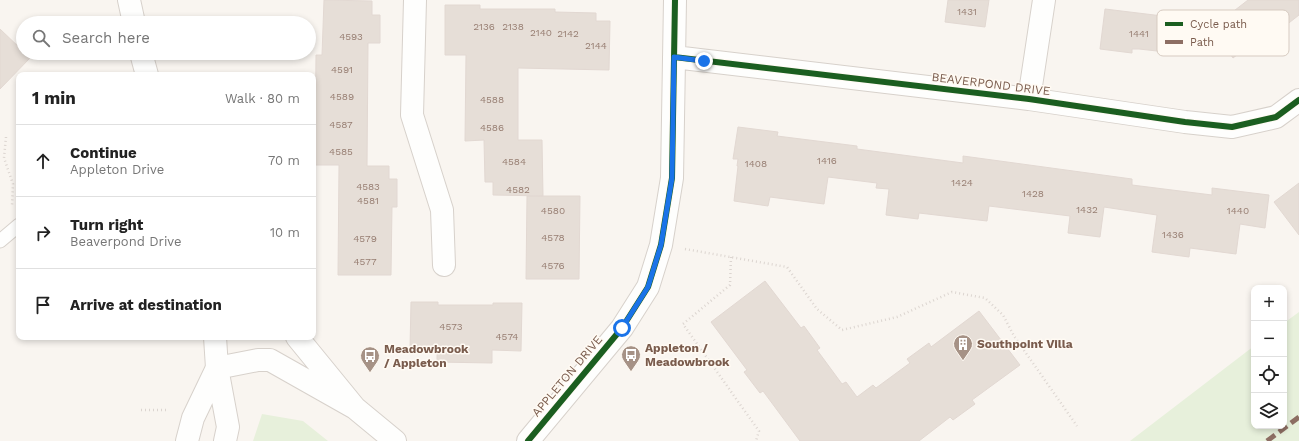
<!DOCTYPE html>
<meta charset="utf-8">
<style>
:root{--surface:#fff;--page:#f6f6f6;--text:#222;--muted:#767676;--line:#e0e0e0}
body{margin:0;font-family:"Work Sans",sans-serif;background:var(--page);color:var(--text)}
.controls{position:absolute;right:12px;bottom:12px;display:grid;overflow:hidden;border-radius:8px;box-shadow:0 2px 6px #0003}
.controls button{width:36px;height:36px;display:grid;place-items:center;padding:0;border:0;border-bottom:1px solid var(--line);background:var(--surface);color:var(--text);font:20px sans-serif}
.stop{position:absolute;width:12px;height:12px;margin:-9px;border:3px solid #1a73e8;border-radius:50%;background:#fff}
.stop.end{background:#1a73e8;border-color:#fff;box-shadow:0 1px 4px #0008}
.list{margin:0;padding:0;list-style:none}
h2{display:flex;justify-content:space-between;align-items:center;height:52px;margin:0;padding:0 16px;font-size:17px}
h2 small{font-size:13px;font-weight:400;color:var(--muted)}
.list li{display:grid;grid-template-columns:26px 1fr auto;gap:12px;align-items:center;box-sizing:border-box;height:72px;padding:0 16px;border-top:1px solid var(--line)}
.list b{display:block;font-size:15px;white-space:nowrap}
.list p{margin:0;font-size:13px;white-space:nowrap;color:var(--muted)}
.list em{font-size:13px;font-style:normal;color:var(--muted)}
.icon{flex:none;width:22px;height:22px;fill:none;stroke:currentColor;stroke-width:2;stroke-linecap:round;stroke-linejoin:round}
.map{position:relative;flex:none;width:1299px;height:441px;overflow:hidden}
.search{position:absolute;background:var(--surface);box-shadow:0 2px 6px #0003;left:16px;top:16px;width:300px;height:44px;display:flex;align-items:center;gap:10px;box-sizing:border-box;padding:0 14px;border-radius:22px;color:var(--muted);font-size:15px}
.panel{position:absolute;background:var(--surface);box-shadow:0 2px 6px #0003;left:16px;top:72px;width:300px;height:268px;border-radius:8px}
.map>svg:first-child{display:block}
</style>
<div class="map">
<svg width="1299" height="441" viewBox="0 0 1299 441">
<rect width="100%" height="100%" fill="#f9f5f0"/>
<path fill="#e7f0db" d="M1299,312V441H1130L1254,346V426H1284V323Z
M262,414L303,421L328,441H253Z"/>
<path fill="#e6ded7" stroke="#e2d8d2" d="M324,0L372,1V15H380V43H368L367,166H389V179H397V207H392L391,275H338L339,165H315L316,55H322Z
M948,0H989L985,27L945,22Z
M1248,0H1299V15L1285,26L1287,29L1261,48L1255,41L1233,58L1212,28Z
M445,5H480V9H555V12L596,13V21H610L609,70L518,68V140H542L543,196L493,195V182H485L484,140L465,141L466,55H445Z
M1105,9L1179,18L1175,53L1139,49H1132V53L1100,49Z
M0,29L23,51V53H25L30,58L0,89Z
M738,127L778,132L777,136L857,146V149L963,163V156L1132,179V185L1212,195V188L1269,195L1265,228L1240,224L1236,254L1190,248L1189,257L1152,252L1157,215L1104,207L1100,237L1068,233L1070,216L989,206L987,221L919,213L918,219L886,215L889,189L876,188L877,183L828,177L824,204L770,197L768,206L734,201L738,166H737L738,159H733Z
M1299,183V235L1274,202Z
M527,196H580L579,279H526Z
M765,281L801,328L804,326L820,348L817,350L842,384L846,382L857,397L873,385L876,388L910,363L907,359L929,343L931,347L979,311L1020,365L972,400L975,404L953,420L950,417L919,441H800L763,391L760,393L744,372L747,370L711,322Z
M411,302H438V305H493V303H522L521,351L492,350V363L437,362V349H410Z"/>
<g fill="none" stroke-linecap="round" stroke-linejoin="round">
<defs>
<path id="service" d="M0,241L19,225"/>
<path id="minor" d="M415,0L412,115L442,210L444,265
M674,57L1029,99L1185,122L1232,127L1276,117L1299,100
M1029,99L1044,0
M217,368L228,427L225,441
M187,441L193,418L217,368
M528,441L622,328L648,287L661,245L672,178L675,0"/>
<path id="tertiary" d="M129,0L134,23
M141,53L147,75
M215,337L217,368L258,360H270L355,408
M297,337L355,408L395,441"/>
</defs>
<use href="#service" stroke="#d7d1cb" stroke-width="15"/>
<use href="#minor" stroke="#d7d1cb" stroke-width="24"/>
<use href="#tertiary" stroke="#d7d1cb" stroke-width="24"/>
<path stroke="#dcd5d0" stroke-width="2.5" stroke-dasharray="1 3" stroke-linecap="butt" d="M6,137L4,158L13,184L12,206
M685,249L787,267L817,309L842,330L897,317L952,292L985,298L1003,315L1014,336L1077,426
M731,257L730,285L683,324L759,431L756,441
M141,410H168"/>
<use href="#service" stroke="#fefefd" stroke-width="13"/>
<use href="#minor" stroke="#fefefd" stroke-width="22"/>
<use href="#tertiary" stroke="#fefefd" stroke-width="22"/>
<path stroke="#8d6e63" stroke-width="5" stroke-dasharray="10 5" stroke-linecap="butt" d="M1267,441L1299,417"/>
<defs>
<path id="cycleway" d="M674,57L1029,99L1185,122L1232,127L1276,117L1299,100
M528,441L622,328L648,287L661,245L672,178L675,0"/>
</defs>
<use href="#cycleway" stroke="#fffaf3" stroke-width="8"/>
<use href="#cycleway" stroke="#1b5e20" stroke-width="6"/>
</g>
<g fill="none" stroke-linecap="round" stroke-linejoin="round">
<path stroke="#1a73e8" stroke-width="5" d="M622,328L648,287L661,245L672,178L674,57L704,61"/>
</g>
<defs>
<symbol id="building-pin" viewBox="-11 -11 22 30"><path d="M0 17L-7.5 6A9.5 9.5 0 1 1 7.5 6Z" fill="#a69286" stroke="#fffaf3"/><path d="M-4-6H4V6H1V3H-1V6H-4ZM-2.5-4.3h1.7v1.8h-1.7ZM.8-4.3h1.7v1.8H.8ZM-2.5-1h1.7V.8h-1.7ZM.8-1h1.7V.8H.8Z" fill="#fff"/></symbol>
<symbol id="bus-pin" viewBox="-11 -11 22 30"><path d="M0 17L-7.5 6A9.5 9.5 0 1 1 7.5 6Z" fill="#a69286" stroke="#fffaf3"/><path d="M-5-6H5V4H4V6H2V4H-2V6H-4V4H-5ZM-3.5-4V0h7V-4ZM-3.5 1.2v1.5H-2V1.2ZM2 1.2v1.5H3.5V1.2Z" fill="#fff"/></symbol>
</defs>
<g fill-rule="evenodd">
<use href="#building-pin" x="952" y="333" width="22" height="30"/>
<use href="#bus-pin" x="620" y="344" width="22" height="30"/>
<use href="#bus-pin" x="359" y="345" width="22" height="30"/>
</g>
<g text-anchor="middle" stroke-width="3" stroke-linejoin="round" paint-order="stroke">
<g font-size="10" fill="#977e72">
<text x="967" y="15">1431</text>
<text x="484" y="30">2136</text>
<text x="513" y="30">2138</text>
<text x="541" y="36">2140</text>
<text x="568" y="37">2142</text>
<text x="1139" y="37">1441</text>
<text x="351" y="40">4593</text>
<text x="596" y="49">2144</text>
<text x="342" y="73">4591</text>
<text x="342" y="100">4589</text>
<text x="492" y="103">4588</text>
<text x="341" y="128">4587</text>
<text x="492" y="131">4586</text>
<text x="341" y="155">4585</text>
<text x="827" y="164">1416</text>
<text x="514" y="165">4584</text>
<text x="756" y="167">1408</text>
<text x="962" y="186">1424</text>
<text x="368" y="190">4583</text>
<text x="518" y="193">4582</text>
<text x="1033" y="197">1428</text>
<text x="368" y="204">4581</text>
<text x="1087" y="213">1432</text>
<text x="553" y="214">4580</text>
<text x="1238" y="214">1440</text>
<text x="1173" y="238">1436</text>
<text x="553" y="241">4578</text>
<text x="365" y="242">4579</text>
<text x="365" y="265">4577</text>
<text x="553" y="269">4576</text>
<text x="451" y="330">4573</text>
<text x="507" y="340">4574</text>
</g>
<g font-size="12" fill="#7a5c4d" stroke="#fffaf3">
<text transform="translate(991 84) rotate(7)" y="4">BEAVERPOND DRIVE</text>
<text transform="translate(567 376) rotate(-50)" y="4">APPLETON DRIVE</text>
</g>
<g font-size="12" font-weight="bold" fill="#7a5c4d" stroke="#fffaf3" text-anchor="start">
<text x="977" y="348">Southpoint Villa</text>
<text x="645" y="352">Appleton /<tspan x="645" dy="14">Meadowbrook</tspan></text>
<text x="384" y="353">Meadowbrook<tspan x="384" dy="14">/ Appleton</tspan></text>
</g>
</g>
<rect x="1157" y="10" width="132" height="46" rx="6" fill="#fffaf3" stroke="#d7cbc1" stroke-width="1"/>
<rect x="1165" y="22" width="18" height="4" fill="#1b5e20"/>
<rect x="1165" y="40" width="18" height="4" fill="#8d6e63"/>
<g font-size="11" fill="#7a5c4d">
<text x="1190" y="28">Cycle path</text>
<text x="1190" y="46">Path</text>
</g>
</svg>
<div class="controls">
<button>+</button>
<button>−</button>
<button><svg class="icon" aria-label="locate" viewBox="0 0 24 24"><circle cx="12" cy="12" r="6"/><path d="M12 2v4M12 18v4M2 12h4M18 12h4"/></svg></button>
<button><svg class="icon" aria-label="layers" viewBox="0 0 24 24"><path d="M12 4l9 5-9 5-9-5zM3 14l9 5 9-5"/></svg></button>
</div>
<div class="stop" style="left:622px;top:328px"></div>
<div class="stop end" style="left:704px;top:61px"></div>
<div class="search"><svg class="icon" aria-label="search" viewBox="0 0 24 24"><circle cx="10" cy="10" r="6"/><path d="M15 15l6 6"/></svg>Search here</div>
<section class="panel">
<h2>1 min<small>Walk · 80 m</small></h2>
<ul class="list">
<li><svg class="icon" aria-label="ahead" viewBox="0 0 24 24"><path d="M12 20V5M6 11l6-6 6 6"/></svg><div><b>Continue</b><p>Appleton Drive</p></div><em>70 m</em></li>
<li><svg class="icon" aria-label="right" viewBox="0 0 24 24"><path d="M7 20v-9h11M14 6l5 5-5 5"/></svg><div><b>Turn right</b><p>Beaverpond Drive</p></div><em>10 m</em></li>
<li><svg class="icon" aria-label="arrive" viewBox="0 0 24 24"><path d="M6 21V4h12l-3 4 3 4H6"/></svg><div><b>Arrive at destination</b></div></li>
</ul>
</section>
</div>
